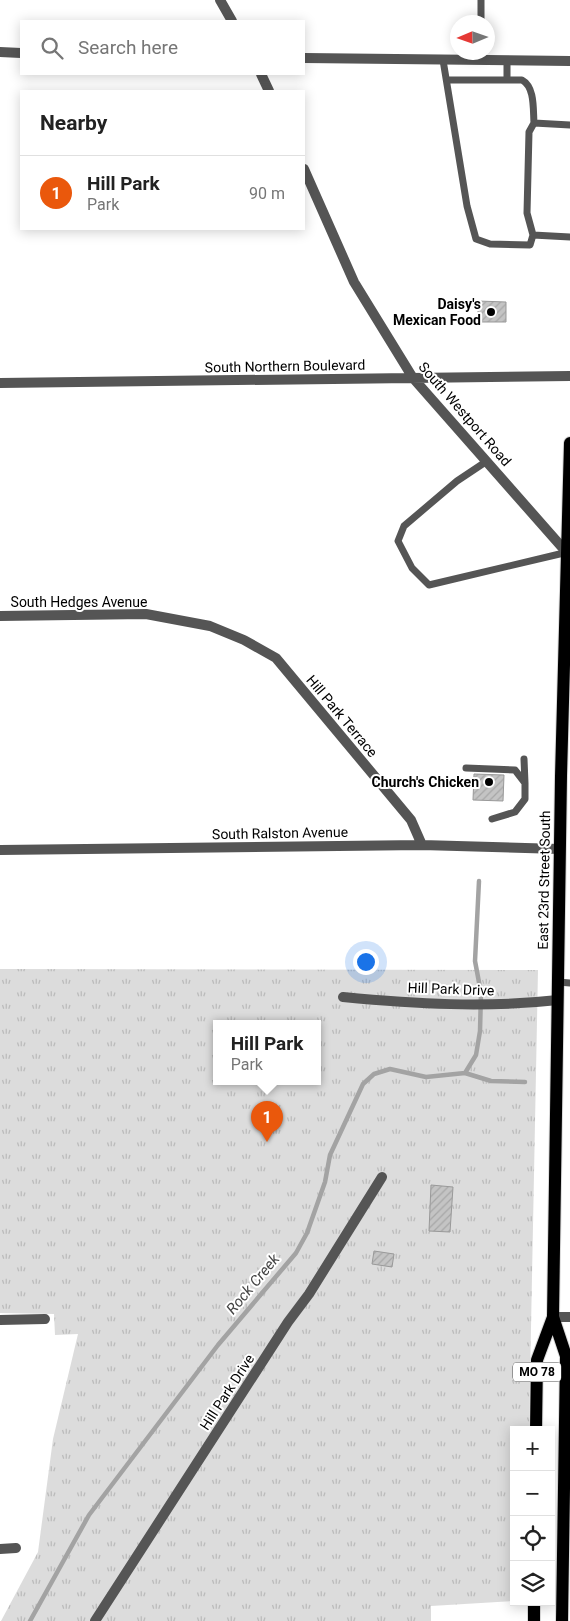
<!DOCTYPE html>
<meta charset="utf-8">
<style>
:root{--surface:#fff;--page:#f2f2f2;--text:#222;--muted:#767676;--line:#e0e0e0;--accent:#ea580c}
body{margin:0;font-family:Roboto,sans-serif;background:var(--page);color:var(--text)}
.controls{position:absolute;right:15px;bottom:15px;display:grid;overflow:hidden;border-radius:0px;box-shadow:0 2px 12px #0003}
.controls button{width:45px;height:45px;display:grid;place-items:center;padding:0;border:0;border-bottom:1px solid var(--line);background:var(--surface);color:var(--text);font:25px sans-serif}
.compass{position:absolute;left:450px;top:15px;width:45px;height:45px;border-radius:50%;background:var(--surface);box-shadow:0 2px 12px #0003;rotate:268deg}
.you{position:absolute;left:365px;top:961px;width:18px;height:18px;margin:-12px;border:4px solid #fff;border-radius:50%;background:#1a73e8;box-shadow:0 0 0 8px #1a73e833}
.badge{display:grid;place-items:center;width:32px;height:32px;border-radius:50%;background:var(--accent);color:#fff;font-size:16px;font-weight:700}
.pin{position:absolute;translate:-50% -41px;filter:drop-shadow(0 1px 2px #0008)}
.pin::after{content:'';position:absolute;top:26px;width:18px;height:15px;background:inherit;clip-path:polygon(0 0,100% 0,50% 100%)}
.popup{position:absolute;left:213px;top:1020px;width:108px;height:65px;box-sizing:border-box;display:grid;place-content:center;border-radius:0px;background:var(--surface);filter:drop-shadow(0 1px 4px #0005);font-size:16px;white-space:nowrap;color:var(--muted)}
.popup b{font-size:19px;color:var(--text)}
.popup::after{content:'';position:absolute;left:50%;top:100%;margin-left:-10px;border:10px solid transparent;border-top-color:var(--surface)}
.list{margin:0;padding:0;list-style:none}
h2{display:flex;justify-content:space-between;align-items:center;height:65px;margin:0;padding:0 20px;font-size:21px}
h2 small{font-size:16px;font-weight:400;color:var(--muted)}
.list li{display:grid;grid-template-columns:32px 1fr auto;gap:15px;align-items:center;box-sizing:border-box;height:75px;padding:0 20px;border-top:1px solid var(--line)}
.list b{display:block;font-size:19px;white-space:nowrap}
.list p{margin:0;font-size:16px;white-space:nowrap;color:var(--muted)}
.list em{font-size:16px;font-style:normal;color:var(--muted)}
.icon{flex:none;width:28px;height:28px;fill:none;stroke:currentColor;stroke-width:2;stroke-linecap:round;stroke-linejoin:round}
.map{position:relative;flex:none;width:570px;height:1621px;overflow:hidden}
.search{position:absolute;background:var(--surface);box-shadow:0 2px 12px #0003;left:20px;top:20px;width:285px;height:55px;display:flex;align-items:center;gap:12px;box-sizing:border-box;padding:0 18px;border-radius:0px;color:var(--muted);font-size:19px}
.panel{position:absolute;background:var(--surface);box-shadow:0 2px 12px #0003;left:20px;top:90px;width:285px;height:140px;border-radius:0px}
.map>svg:first-child{display:block}
</style>
<div class="map">
<svg width="570" height="1621" viewBox="0 0 570 1621">
<defs>
<pattern id="park-tufts" width="24" height="20" patternUnits="userSpaceOnUse" patternTransform="scale(1.25)"><rect width="24" height="20" fill="#dcdcdc"/><path d="M3 7l-1-3M5 7V3M7 7l1-3M15 17l-1-3M17 17v-4M19 17l1-3" fill="none" stroke="#bbb"/></pattern>
<pattern id="building-hatch" width="6" height="6" patternUnits="userSpaceOnUse" patternTransform="scale(1.25)"><rect width="6" height="6" fill="#c4c4c4"/><path d="M-1 1l2-2M0 6l6-6M5 7l2-2" fill="none" stroke="#a7a7a7"/></pattern>
</defs>
<rect width="100%" height="100%" fill="#fff"/>
<path fill="url(#park-tufts)" fill-rule="evenodd" d="M0,969L538,970L529,1430H514V1601L431,1606V1621H1L38,1552L53,1439L78,1334L55,1335L54,1314L0,1313ZM217,1023H317V1081H217Z"/>
<g fill="none" stroke-linecap="round" stroke-linejoin="round">
<path stroke="#a3a3a3" stroke-width="4.5" d="M465,1073L476,1055L480,1031L481,993L475,961L479,881
M30,1621L89,1515L218,1345L296,1253L307,1233L325,1182L330,1155L363,1084L374,1074L390,1069L426,1077L465,1073L491,1081L525,1082"/>
</g>
<path fill="url(#building-hatch)" stroke="#999" d="M478,301L506,302V322H478Z
M474,774L504,775L503,801L473,800Z
M431,1185L453,1187L450,1232L429,1231Z
M374,1251L394,1254L392,1267L372,1264Z"/>
<g fill="none" stroke-linecap="round" stroke-linejoin="round">
<defs>
<path id="primary" d="M553,1317L566,1356L562,1621
M536,1430L537,1360L553,1317L561,776L570,443
M534,1621V1602"/>
</defs>
<use href="#primary" stroke="#dbdbdb" stroke-width="14"/>
<path stroke="#555" stroke-width="7" d="M481,22V0
M443,60L467,206L476,239L490,244L530,245L533,235L570,237
M447,80H522C535,87 533,109 534,123L570,125
M507,80V60
M533,235L527,213L529,132L534,123
M487,461L457,481L404,526L398,541L412,568L429,585L568,552
M524,759L525,783
M466,768L515,770L525,783V799L515,812L492,819
M558,982L570,983"/>
<path stroke="#555" stroke-width="10" d="M220,0L232,21
M0,52L21,53
M304,58L570,61
M261,74L269,91
M304,169L354,282L413,378L568,554
M0,383L570,376
M0,616L146,614L210,626L244,640L276,658L411,820L422,845
M0,850L422,845L560,849
M343,997C415,1004 486,1008 558,1000
M0,1320L45,1319
M0,1549L16,1548
M95,1621L288,1322L309,1294L382,1177"/>
<path stroke="#555" stroke-width="10" d="M553,1317H570"/>
<use href="#primary" stroke="#000" stroke-width="12"/>
</g>
<g fill="#000" stroke="#fff" stroke-width="2">
<circle cx="491" cy="312" r="5"/>
<circle cx="489" cy="782" r="5"/>
</g>
<g text-anchor="middle" stroke-width="4" stroke-linejoin="round" paint-order="stroke">
<rect fill="#fff" stroke="#4c4c4c" stroke-width="1" x="513" y="1362.5" width="48" height="19" rx="4"/>
<g font-size="12" font-weight="bold" fill="#000">
<text x="537" y="1376">MO 78</text>
</g>
<g font-size="14" font-weight="bold" fill="#000" stroke="#fff" text-anchor="end">
<text x="481" y="309">Daisy's<tspan x="481" dy="16">Mexican Food</tspan></text>
<text x="479" y="787">Church's Chicken</text>
</g>
<g font-size="14" fill="#000" stroke="#fff">
<text transform="translate(285 366) rotate(-1)" y="5">South Northern Boulevard</text>
<text transform="translate(465 414) rotate(49)" y="5">South Westport Road</text>
<text x="79" y="607">South Hedges Avenue</text>
<text transform="translate(342 716) rotate(50)" y="5">Hill Park Terrace</text>
<text transform="translate(280 833) rotate(-1)" y="5">South Ralston Avenue</text>
<text transform="translate(544 880) rotate(-89)" y="5">East 23rd Street South</text>
<text transform="translate(451 989) rotate(2)" y="5">Hill Park Drive</text>
<text transform="translate(227 1392) rotate(-57)" y="5">Hill Park Drive</text>
</g>
<g font-size="15" font-style="italic" fill="#444" stroke="#fff">
<text transform="translate(253 1284) rotate(-50)" y="5">Rock Creek</text>
</g>
</g>
</svg>
<div class="controls">
<button>+</button>
<button>−</button>
<button><svg class="icon" aria-label="locate" viewBox="0 0 24 24"><circle cx="12" cy="12" r="6"/><path d="M12 2v4M12 18v4M2 12h4M18 12h4"/></svg></button>
<button><svg class="icon" aria-label="layers" viewBox="0 0 24 24"><path d="M12 4l9 5-9 5-9-5zM3 14l9 5 9-5"/></svg></button>
</div>
<svg class="compass" viewBox="-18 -18 36 36"><path d="M0-13l5 13h-10z" fill="#e53935"/><path d="M0 13l5-13h-10z" fill="#767676"/></svg>
<div class="you"></div>
<div class="pin badge" style="left:267px;top:1142px">1</div>
<div class="popup"><b>Hill Park</b>Park</div>
<div class="search"><svg class="icon" aria-label="search" viewBox="0 0 24 24"><circle cx="10" cy="10" r="6"/><path d="M15 15l6 6"/></svg>Search here</div>
<section class="panel">
<h2>Nearby<small></small></h2>
<ul class="list">
<li><span class="badge">1</span><div><b>Hill Park</b><p>Park</p></div><em>90 m</em></li>
</ul>
</section>
</div>
